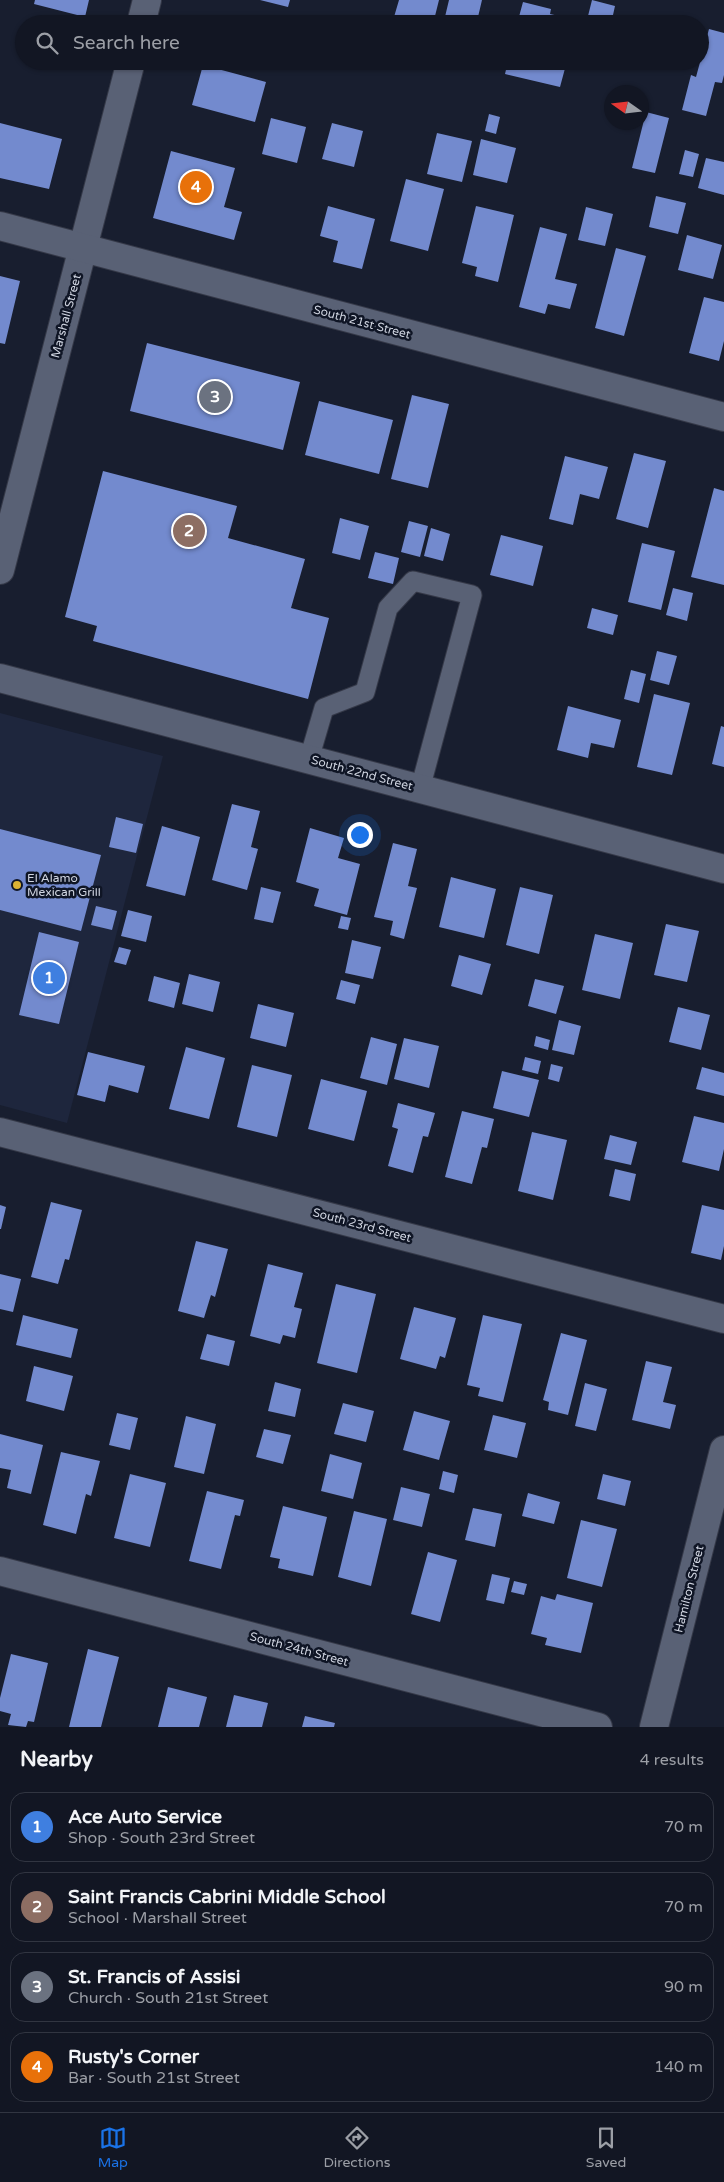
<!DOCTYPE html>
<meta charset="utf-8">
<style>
:root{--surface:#121623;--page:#1b1f2b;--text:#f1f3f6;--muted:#9c9fa6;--line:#313541;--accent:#1a73e8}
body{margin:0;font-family:"Varela Round",sans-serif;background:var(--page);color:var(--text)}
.compass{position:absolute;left:604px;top:85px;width:45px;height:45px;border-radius:50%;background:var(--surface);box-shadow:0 1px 4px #0004;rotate:284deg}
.you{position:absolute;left:359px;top:834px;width:18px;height:18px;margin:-12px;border:4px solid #fff;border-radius:50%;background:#1a73e8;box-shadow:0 0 0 8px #1a73e833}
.badge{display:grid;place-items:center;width:32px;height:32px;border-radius:50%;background:var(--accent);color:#fff;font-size:16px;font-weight:700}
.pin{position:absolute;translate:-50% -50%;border:2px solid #fff;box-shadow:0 1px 5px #0006}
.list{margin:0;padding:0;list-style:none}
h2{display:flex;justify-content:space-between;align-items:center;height:65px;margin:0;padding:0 20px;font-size:21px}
h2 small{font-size:16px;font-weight:400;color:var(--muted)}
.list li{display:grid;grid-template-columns:32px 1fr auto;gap:15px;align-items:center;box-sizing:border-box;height:70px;margin:0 10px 10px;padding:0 10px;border:1px solid var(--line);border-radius:15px}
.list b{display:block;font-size:19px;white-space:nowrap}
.list p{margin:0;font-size:16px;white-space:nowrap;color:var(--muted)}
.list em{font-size:16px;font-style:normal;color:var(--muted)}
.icon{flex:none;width:28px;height:28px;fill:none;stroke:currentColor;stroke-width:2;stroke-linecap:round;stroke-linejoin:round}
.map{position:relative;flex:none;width:724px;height:1727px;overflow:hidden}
.search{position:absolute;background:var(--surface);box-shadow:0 1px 4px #0004;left:15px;right:15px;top:15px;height:55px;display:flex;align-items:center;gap:12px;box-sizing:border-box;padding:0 18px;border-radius:28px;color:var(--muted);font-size:19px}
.sheet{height:385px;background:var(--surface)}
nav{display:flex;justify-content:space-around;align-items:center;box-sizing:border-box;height:70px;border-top:1px solid var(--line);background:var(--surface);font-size:14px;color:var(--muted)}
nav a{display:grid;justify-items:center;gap:2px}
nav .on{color:var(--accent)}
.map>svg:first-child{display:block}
</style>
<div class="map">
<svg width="724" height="1727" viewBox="0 0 724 1727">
<rect width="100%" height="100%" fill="#181e2f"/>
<path fill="#1e263d" d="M0,713L163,756L67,1123L0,1105Z"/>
<path fill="#738ace" d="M35,0H89L85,17L34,4Z
M260,0H290L288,7Z
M399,0H439L433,24H418L394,17Z
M449,0H482L478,17L488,19L487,24H449L444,21Z
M592,0L615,6L611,24H586Z
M523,2L551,9L550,14L577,20L576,24H517Z
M709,29L724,33V75L722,83L715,82L706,116L682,110L691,75L696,77Z
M366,61H381L380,65Z
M508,61H567L560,87L505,74Z
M583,61H599L598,68L582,64Z
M203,65L266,82L255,122L192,105Z
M646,112L669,118L655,173L632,168Z
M489,114L500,117L496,134L485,131Z
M271,118L306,127L297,163L262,154Z
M0,123L62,139L49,189L0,178Z
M332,123L363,131L354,167L322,159Z
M437,133L472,141L462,182L427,174Z
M481,139L516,148L507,183L473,175Z
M685,150L699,154L693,177L679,174Z
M171,151L235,168L224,207L242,212L234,240L153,218Z
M706,158L724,162V195L698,188Z
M406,179L444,189L428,251L390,241Z
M656,196L686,203L678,234L649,227Z
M328,206L375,219L362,269L333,262L338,241L320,236Z
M476,206L514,215L498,282L475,276L477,267L462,263Z
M586,207L613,214L605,246L578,240Z
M540,227L567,234L555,279L577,284L570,309L548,304L545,314L519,307Z
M687,235L722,245L713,279L678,270Z
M616,248L646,256L624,336L595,328Z
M0,276L20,281L5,344L0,343Z
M704,297L724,302V341L719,361L689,353Z
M147,343L300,382L283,450L130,411Z
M412,395L449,404L428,488L391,479Z
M319,401L393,420L379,474L305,455Z
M634,453L666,461L648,528L616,519Z
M565,456L608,467L599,499L580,494L573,525L549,519Z
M103,471L237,506L228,538L305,559L291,608L329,618L308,699L93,641L97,626L65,617Z
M714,488L724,491V585L691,577Z
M340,518L369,526L360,560L332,553Z
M409,521L428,526L420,557L401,552Z
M431,528L450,534L443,561L424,556Z
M501,535L543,546L533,586L490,575Z
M642,543L675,551L661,610L628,602Z
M375,552L399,558L393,584L368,578Z
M673,588L693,593L687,621L666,615Z
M592,608L618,615L613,635L587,628Z
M657,651L677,656L669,685L650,680Z
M631,670L646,674L639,703L624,699Z
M654,694L690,703L672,775L637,767Z
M568,706L621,720L614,748L591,743L588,758L557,750Z
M721,726L724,727V767L712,764Z
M232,804L260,811L251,847L258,849L247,890L212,880Z
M116,817L143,824L136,853L109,847Z
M162,826L200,837L185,896L146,886Z
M310,828L344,838L338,858L360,864L347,915L314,906L319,889L296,882Z
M0,829L101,855L81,931L0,910Z
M393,843L417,849L408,886L417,888L404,939L390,935L393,921L374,917Z
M451,877L496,889L484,938L439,927Z
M261,887L281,892L273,923L254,919Z
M520,887L553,895L539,954L506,945Z
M96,906L117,911L112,930L91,925Z
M128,910L152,916L146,942L121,936Z
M341,916L351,918L348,930L338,928Z
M666,924L699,931L687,982L654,975Z
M39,932L79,942L59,1024L19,1015Z
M595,934L633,943L620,999L582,990Z
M352,940L381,947L373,979L345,973Z
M119,947L131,950L126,965L114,962Z
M459,955L491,964L482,995L451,986Z
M189,974L220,982L213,1012L182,1004Z
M154,976L180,983L174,1008L148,1001Z
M535,979L564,986L556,1014L528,1006Z
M341,980L360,985L355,1004L336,999Z
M258,1004L294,1013L286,1047L250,1038Z
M678,1007L710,1015L701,1050L669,1042Z
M559,1020L581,1026L574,1055L552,1050Z
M536,1036L550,1040L548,1050L534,1046Z
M371,1037L397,1044L387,1085L360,1078Z
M404,1038L439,1046L429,1088L394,1079Z
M186,1047L225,1058L209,1119L169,1109Z
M88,1052L145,1066L138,1093L109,1085L105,1102L77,1095Z
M525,1057L541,1061L538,1074L522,1070Z
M551,1064L563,1067L559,1082L548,1079Z
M252,1065L292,1075L277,1137L237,1127Z
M702,1067L724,1073V1096L696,1089Z
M502,1071L539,1080L529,1117L493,1108Z
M321,1079L367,1091L354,1141L308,1129Z
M398,1103L435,1113L428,1137L423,1136L413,1173L388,1166L398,1129L392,1127Z
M462,1111L494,1119L487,1148L482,1147L472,1184L445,1177Z
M694,1116L724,1123V1149L719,1171L682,1162Z
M532,1132L567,1140L553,1200L518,1191Z
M610,1135L637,1142L631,1165L604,1159Z
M615,1169L636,1174L630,1201L609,1196Z
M51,1202L82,1210L69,1260L65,1259L58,1284L31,1277Z
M0,1205L6,1207L1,1229H0Z
M702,1205L724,1210V1246L721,1260L691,1253Z
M196,1241L228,1249L215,1297L211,1295L204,1318L178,1311Z
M268,1264L303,1273L294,1307L302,1309L295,1338L283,1335L280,1344L250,1336Z
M0,1274L21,1279L13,1312L0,1309Z
M336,1284L376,1294L357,1373L317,1363Z
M414,1307L456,1318L445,1358L440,1356L436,1369L400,1359Z
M23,1315L78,1329L71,1358L16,1345Z
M483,1315L522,1324L503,1402L478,1396L480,1388L467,1385Z
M561,1333L587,1340L568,1415L548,1410L549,1402L543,1400Z
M207,1334L235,1341L229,1366L200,1359Z
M646,1361L672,1367L663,1402L676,1405L670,1429L632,1420Z
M34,1366L73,1376L64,1411L26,1401Z
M275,1382L301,1389L295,1417L268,1411Z
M585,1383L607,1389L596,1431L575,1426Z
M343,1403L374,1411L366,1442L334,1434Z
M414,1411L450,1421L439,1460L403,1450Z
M117,1413L138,1418L130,1450L109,1445Z
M493,1415L526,1423L517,1458L484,1450Z
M186,1416L216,1424L204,1474L174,1467Z
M264,1429L291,1435L283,1464L256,1457Z
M0,1434L43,1445L31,1494L7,1488L11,1470L0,1468Z
M61,1452L100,1461L91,1496L86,1494L76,1534L43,1525Z
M330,1454L362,1463L353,1499L321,1491Z
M443,1471L458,1475L454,1493L439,1489Z
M130,1474L166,1483L150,1547L114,1538Z
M603,1474L631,1481L625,1506L597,1499Z
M401,1487L430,1494L422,1527L393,1520Z
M207,1491L244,1500L240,1516L235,1515L221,1569L189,1561Z
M528,1493L560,1502L554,1524L522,1516Z
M283,1506L327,1517L313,1576L278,1568L280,1559L270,1557Z
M473,1508L502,1514L495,1547L465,1540Z
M354,1511L387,1519L371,1586L338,1577Z
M581,1520L617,1529L602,1587L567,1578Z
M428,1552L457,1560L440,1622L411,1614Z
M492,1574L510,1578L504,1604L486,1600Z
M514,1581L527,1584L524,1595L511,1592Z
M557,1594L593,1603L581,1653L545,1645L547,1638L531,1634L541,1596L555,1600Z
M88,1649L119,1657L101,1727H69Z
M11,1654L48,1663L34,1722L28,1721L26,1727L8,1725L11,1714L0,1711V1698Z
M168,1687L207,1697L199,1727H158Z
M234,1695L268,1703L262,1727H226Z
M305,1716L335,1723L334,1727H302Z"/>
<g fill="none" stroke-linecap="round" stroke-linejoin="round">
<defs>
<path id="service" d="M309,759L324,708L365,692L388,608L413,581L472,595L420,789"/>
<path id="minor" d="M141,24L147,0
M0,570L131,61
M0,678L724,869
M0,1132L724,1319
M0,1571L598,1727
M654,1727L724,1450"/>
<path id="tertiary" d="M0,226L724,417"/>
</defs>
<use href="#service" stroke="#353948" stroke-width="21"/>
<use href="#minor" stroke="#353948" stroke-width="30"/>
<use href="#tertiary" stroke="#353948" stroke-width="30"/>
<use href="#service" stroke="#596175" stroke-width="19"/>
<use href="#minor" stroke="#596175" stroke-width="28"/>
<use href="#tertiary" stroke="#596175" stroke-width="28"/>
</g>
<circle fill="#dcb233" stroke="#0f1525" stroke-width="2" cx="17" cy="885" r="5"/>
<g text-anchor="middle" stroke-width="5" stroke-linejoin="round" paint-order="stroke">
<g font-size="12" fill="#d1d6e2" stroke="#0f1525">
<text transform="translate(66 316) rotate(-75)" y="4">Marshall Street</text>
<text transform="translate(362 322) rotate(15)" y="4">South 21st Street</text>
<text transform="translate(362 773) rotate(15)" y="4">South 22nd Street</text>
<text transform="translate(362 1225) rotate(15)" y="4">South 23rd Street</text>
<text transform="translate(689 1589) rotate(-76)" y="4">Hamilton Street</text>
<text transform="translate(299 1649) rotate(15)" y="4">South 24th Street</text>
</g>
<g font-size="12" fill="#d1d6e2" stroke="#0f1525" text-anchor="start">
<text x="27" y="882">El Alamo<tspan x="27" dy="14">Mexican Grill</tspan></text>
</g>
</g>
</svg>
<svg class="compass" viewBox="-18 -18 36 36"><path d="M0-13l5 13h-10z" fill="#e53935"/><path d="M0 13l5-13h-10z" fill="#9c9fa6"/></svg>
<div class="you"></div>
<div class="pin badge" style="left:49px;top:978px;background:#3f7fe0">1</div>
<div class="pin badge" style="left:189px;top:531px;background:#8d6e63">2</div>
<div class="pin badge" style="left:215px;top:397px;background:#6b7280">3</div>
<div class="pin badge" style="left:196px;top:187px;background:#e8710a">4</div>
<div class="search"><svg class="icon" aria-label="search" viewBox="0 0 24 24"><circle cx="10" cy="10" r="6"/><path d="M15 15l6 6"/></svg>Search here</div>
</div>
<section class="sheet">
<h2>Nearby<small>4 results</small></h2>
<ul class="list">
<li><span class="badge" style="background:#3f7fe0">1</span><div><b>Ace Auto Service</b><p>Shop · South 23rd Street</p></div><em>70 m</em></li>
<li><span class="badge" style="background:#8d6e63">2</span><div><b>Saint Francis Cabrini Middle School</b><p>School · Marshall Street</p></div><em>70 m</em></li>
<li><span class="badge" style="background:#6b7280">3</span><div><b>St. Francis of Assisi</b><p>Church · South 21st Street</p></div><em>90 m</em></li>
<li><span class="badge" style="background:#e8710a">4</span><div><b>Rusty's Corner</b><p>Bar · South 21st Street</p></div><em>140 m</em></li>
</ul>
</section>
<nav>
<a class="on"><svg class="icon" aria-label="map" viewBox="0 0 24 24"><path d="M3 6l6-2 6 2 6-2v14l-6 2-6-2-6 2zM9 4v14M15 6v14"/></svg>Map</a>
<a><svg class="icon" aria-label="directions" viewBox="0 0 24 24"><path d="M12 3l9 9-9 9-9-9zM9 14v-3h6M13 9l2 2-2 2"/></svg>Directions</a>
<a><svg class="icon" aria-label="saved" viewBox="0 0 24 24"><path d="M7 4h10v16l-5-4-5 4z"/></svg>Saved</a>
</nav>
